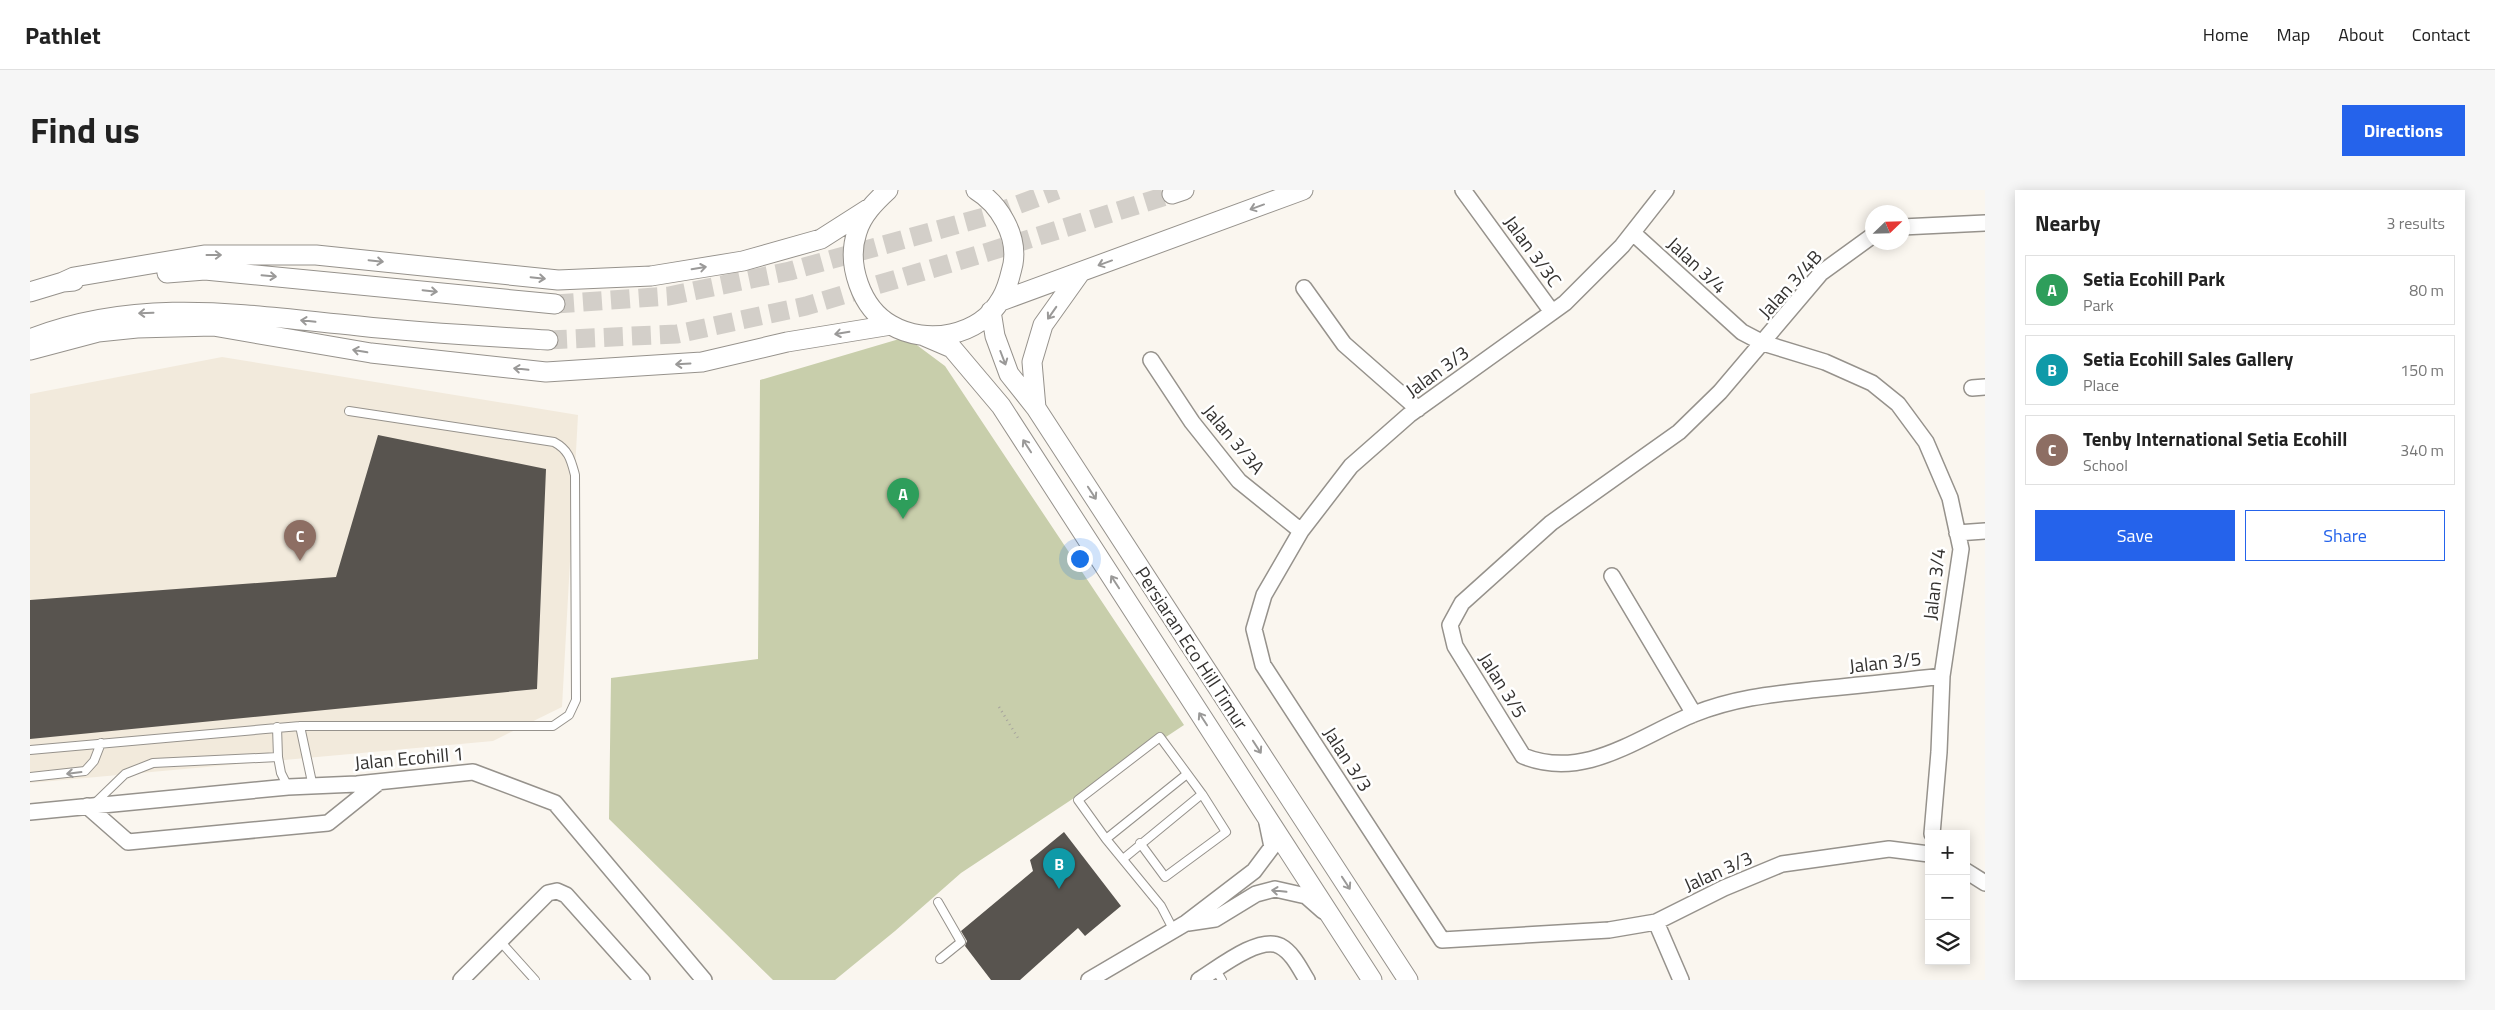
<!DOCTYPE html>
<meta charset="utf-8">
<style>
:root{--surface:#fff;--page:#f6f6f6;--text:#222;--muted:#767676;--line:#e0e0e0;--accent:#2563eb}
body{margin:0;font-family:"Titillium Web",sans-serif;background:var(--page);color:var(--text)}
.controls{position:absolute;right:15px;bottom:15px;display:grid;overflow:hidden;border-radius:0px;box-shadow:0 2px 12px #0003}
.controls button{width:45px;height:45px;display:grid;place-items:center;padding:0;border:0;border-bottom:1px solid var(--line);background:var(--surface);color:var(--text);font:25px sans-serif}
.compass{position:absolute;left:1835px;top:15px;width:45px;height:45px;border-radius:50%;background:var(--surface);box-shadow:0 2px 12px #0003;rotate:67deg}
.you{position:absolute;left:1049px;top:368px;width:18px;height:18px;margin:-12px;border:4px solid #fff;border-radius:50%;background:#1a73e8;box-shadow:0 0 0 8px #1a73e833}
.badge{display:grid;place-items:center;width:32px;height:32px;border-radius:50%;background:var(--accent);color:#fff;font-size:16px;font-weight:700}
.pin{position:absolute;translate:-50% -41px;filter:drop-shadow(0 1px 2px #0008)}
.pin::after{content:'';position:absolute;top:26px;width:18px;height:15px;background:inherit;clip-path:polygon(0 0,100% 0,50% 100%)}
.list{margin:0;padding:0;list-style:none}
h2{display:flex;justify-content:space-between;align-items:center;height:65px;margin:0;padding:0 20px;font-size:21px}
h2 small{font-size:16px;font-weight:400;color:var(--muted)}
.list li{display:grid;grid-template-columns:32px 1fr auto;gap:15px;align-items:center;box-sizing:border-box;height:70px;margin:0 10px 10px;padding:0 10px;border:1px solid var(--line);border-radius:0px}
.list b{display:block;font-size:19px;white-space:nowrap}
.list p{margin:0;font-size:16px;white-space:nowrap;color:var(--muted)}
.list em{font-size:16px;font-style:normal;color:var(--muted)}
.actions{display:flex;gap:10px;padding:15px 20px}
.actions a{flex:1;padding:11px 0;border:1px solid var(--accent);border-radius:0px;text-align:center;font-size:18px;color:var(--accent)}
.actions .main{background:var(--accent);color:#fff}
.icon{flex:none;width:28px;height:28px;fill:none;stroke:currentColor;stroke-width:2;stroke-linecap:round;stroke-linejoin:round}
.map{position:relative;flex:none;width:1955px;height:790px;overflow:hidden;border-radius:0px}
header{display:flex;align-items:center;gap:30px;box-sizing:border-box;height:70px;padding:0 25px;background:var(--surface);border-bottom:1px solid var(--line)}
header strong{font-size:24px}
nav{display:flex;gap:28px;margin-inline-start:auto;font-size:18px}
.intro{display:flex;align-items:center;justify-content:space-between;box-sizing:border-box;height:120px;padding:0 30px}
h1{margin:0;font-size:35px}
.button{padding:12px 22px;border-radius:0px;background:var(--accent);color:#fff;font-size:18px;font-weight:700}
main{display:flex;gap:30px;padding:0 30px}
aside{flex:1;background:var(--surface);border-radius:0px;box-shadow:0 2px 12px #0003}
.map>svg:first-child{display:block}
</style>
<header>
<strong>Pathlet</strong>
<nav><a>Home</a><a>Map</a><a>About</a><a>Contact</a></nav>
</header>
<div class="intro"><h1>Find us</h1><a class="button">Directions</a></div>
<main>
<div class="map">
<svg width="1955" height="790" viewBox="0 0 1955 790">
<rect width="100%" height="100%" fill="#faf6ef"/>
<path fill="#f2eadc" d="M192,167L548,225L532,517L463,551L0,593V204Z"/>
<path fill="#c8ceab" d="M876,147L915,176L1154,535L931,683L865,741L805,790H743L579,629L581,488L728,469L730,190Z"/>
<path fill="#58544f" d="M348,245L516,279L507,499L0,549V410L306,387Z
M1034,642L1091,716L1055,746L1048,738L990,790H961L935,756L937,751L931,741L1003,681L1000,670Z"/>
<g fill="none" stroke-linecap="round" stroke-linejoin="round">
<path stroke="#d3cfc9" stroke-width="19" stroke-dasharray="19 9" stroke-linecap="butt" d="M525,114L639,106L760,81L958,26L1027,0
M518,150L647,144L776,116L958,62L1142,4"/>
<defs>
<path id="service" d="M247,537L248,567
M0,560L270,536
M0,587L55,581L64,571L71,553
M283,597L270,536H523L539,525L546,510L545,285C541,270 539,260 524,252L319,221
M64,614L95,584L123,573L248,567L251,583L258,597
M1076,649L1157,584
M1110,653L1135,687L1196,642L1172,604L1130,547L1048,610L1076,649L1131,716L1143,739
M1093,669L1172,604
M908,712L931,752L910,769
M470,751L505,790
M1186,780L1192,790"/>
<path id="minor" d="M1433,0L1522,122
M1636,0L1592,56L1535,113L1379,225L1321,276L1271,341L1234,405L1224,439L1233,475L1412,750L1579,740L1626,732L1694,698L1752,674L1859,659L1899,664
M1872,37L1955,33
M1603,43L1712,142L1733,153L1795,172L1842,193L1868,214L1896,252L1920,308L1931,359L1912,486L1909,562L1902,644
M1842,46L1791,83L1690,202L1649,242L1521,333L1432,413L1420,435L1425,456L1493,566C1555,591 1608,547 1664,524C1707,507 1745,504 1790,499C1831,495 1871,491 1912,486
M1274,98L1314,154L1388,219
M1121,170L1162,232L1209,291L1271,341
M1942,198L1955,197
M1927,343L1955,341
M1582,386L1664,524
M57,616L98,652L298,633L349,592
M0,622L258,597L327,594L443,582L525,613L674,790
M1936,681L1955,693
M1626,732L1651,790
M1158,733L1185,729L1226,704L1245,699L1276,706L1293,721
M431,790L518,703L527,701L536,705L612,790
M1059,790L1156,733L1224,681L1242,657L1237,633
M1169,790C1187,779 1229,745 1250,756C1263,763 1270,779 1277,790"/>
<path id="tertiary" d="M858,0C845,12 832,25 827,42C816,74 831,118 861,135C897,156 950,146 971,109C978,98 980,86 983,74C988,45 969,14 946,0
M1142,4L1154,0
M137,83L175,80L525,114
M33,92L44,87L174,65H286L528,90L621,86L713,71L791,49L838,19
M0,102L33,92L44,91
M971,111L1273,0
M961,121L965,146L979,184L1006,218L1378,790
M894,146L922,158L971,216L1342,790
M0,149C110,106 215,125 329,136C392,143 455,146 518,150
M0,160L68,142L107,138L183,136L341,163L516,182L672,172L757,152L861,135
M1006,218L1002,172L1013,135L1050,83"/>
</defs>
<use href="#service" stroke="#96928c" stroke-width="10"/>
<use href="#minor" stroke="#96928c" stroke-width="18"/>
<use href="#tertiary" stroke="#96928c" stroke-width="21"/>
<path stroke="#a5a29d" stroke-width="2.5" stroke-dasharray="1 4" stroke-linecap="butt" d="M969,517L988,548"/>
<use href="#service" stroke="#fff" stroke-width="8"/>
<use href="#minor" stroke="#fff" stroke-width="15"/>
<use href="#tertiary" stroke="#fff" stroke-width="19"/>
</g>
<defs><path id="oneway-shaft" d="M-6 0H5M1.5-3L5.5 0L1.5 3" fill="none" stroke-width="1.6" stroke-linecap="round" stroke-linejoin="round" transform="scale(1.25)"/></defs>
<g stroke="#9a9998">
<use href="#oneway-shaft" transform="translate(1227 17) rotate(160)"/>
<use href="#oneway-shaft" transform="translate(184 65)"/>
<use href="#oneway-shaft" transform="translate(346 71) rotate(6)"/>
<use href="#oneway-shaft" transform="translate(1075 73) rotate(160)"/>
<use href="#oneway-shaft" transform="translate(669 78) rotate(-9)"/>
<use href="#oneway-shaft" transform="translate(239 86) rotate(5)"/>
<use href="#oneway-shaft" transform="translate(508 88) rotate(6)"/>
<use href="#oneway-shaft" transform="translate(400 101) rotate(6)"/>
<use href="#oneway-shaft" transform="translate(116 123) rotate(178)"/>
<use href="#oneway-shaft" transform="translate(1022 123) rotate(125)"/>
<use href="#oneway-shaft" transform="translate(278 131) rotate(-174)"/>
<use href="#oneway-shaft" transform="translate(812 143) rotate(171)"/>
<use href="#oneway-shaft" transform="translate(330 161) rotate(-170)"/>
<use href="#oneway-shaft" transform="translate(973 168) rotate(69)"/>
<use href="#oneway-shaft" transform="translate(653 174) rotate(177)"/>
<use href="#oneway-shaft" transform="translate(491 179) rotate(-174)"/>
<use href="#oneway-shaft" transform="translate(997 256) rotate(-123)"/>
<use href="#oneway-shaft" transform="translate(1062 303) rotate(57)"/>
<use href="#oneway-shaft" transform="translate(1085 392) rotate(-123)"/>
<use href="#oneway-shaft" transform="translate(1173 529) rotate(-123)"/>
<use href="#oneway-shaft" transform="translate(1227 557) rotate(57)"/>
<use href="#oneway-shaft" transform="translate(44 583) rotate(173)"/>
<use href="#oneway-shaft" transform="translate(1316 693) rotate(57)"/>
<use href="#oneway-shaft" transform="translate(1249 701) rotate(-174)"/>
</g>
<g text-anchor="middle" stroke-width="5" stroke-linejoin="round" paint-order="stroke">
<g font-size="19" fill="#353331" stroke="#fff">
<text transform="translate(1503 61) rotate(54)" y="7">Jalan 3/3C</text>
<text transform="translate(1667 75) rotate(43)" y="7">Jalan 3/4</text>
<text transform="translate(1760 94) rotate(-48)" y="7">Jalan 3/4B</text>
<text transform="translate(1407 181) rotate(-36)" y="7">Jalan 3/3</text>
<text transform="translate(1204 249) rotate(50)" y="7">Jalan 3/3A</text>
<text transform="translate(1904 394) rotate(-83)" y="7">Jalan 3/4</text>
<text transform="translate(1162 458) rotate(57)" y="7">Persiaran Eco Hill Timur</text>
<text transform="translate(1855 472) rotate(-6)" y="7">Jalan 3/5</text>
<text transform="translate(1473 495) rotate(58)" y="7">Jalan 3/5</text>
<text transform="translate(379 568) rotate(-5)" y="7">Jalan Ecohill 1</text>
<text transform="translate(1318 569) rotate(57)" y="7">Jalan 3/3</text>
<text transform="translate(1688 681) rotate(-24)" y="7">Jalan 3/3</text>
</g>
</g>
</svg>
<div class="controls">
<button>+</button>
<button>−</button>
<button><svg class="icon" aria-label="layers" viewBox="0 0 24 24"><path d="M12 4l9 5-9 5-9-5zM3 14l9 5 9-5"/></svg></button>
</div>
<svg class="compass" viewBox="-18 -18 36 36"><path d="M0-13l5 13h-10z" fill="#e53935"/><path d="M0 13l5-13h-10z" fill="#767676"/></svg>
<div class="you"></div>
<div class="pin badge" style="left:873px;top:329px;background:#2e9e5b">A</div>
<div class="pin badge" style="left:1029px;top:699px;background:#0f9aa8">B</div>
<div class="pin badge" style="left:270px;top:371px;background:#8d6e63">C</div>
</div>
<aside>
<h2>Nearby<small>3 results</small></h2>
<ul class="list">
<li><span class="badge" style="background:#2e9e5b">A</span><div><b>Setia Ecohill Park</b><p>Park</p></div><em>80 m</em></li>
<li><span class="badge" style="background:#0f9aa8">B</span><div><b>Setia Ecohill Sales Gallery</b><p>Place</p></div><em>150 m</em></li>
<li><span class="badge" style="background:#8d6e63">C</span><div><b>Tenby International Setia Ecohill</b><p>School</p></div><em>340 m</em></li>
</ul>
<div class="actions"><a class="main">Save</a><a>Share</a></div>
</aside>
</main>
